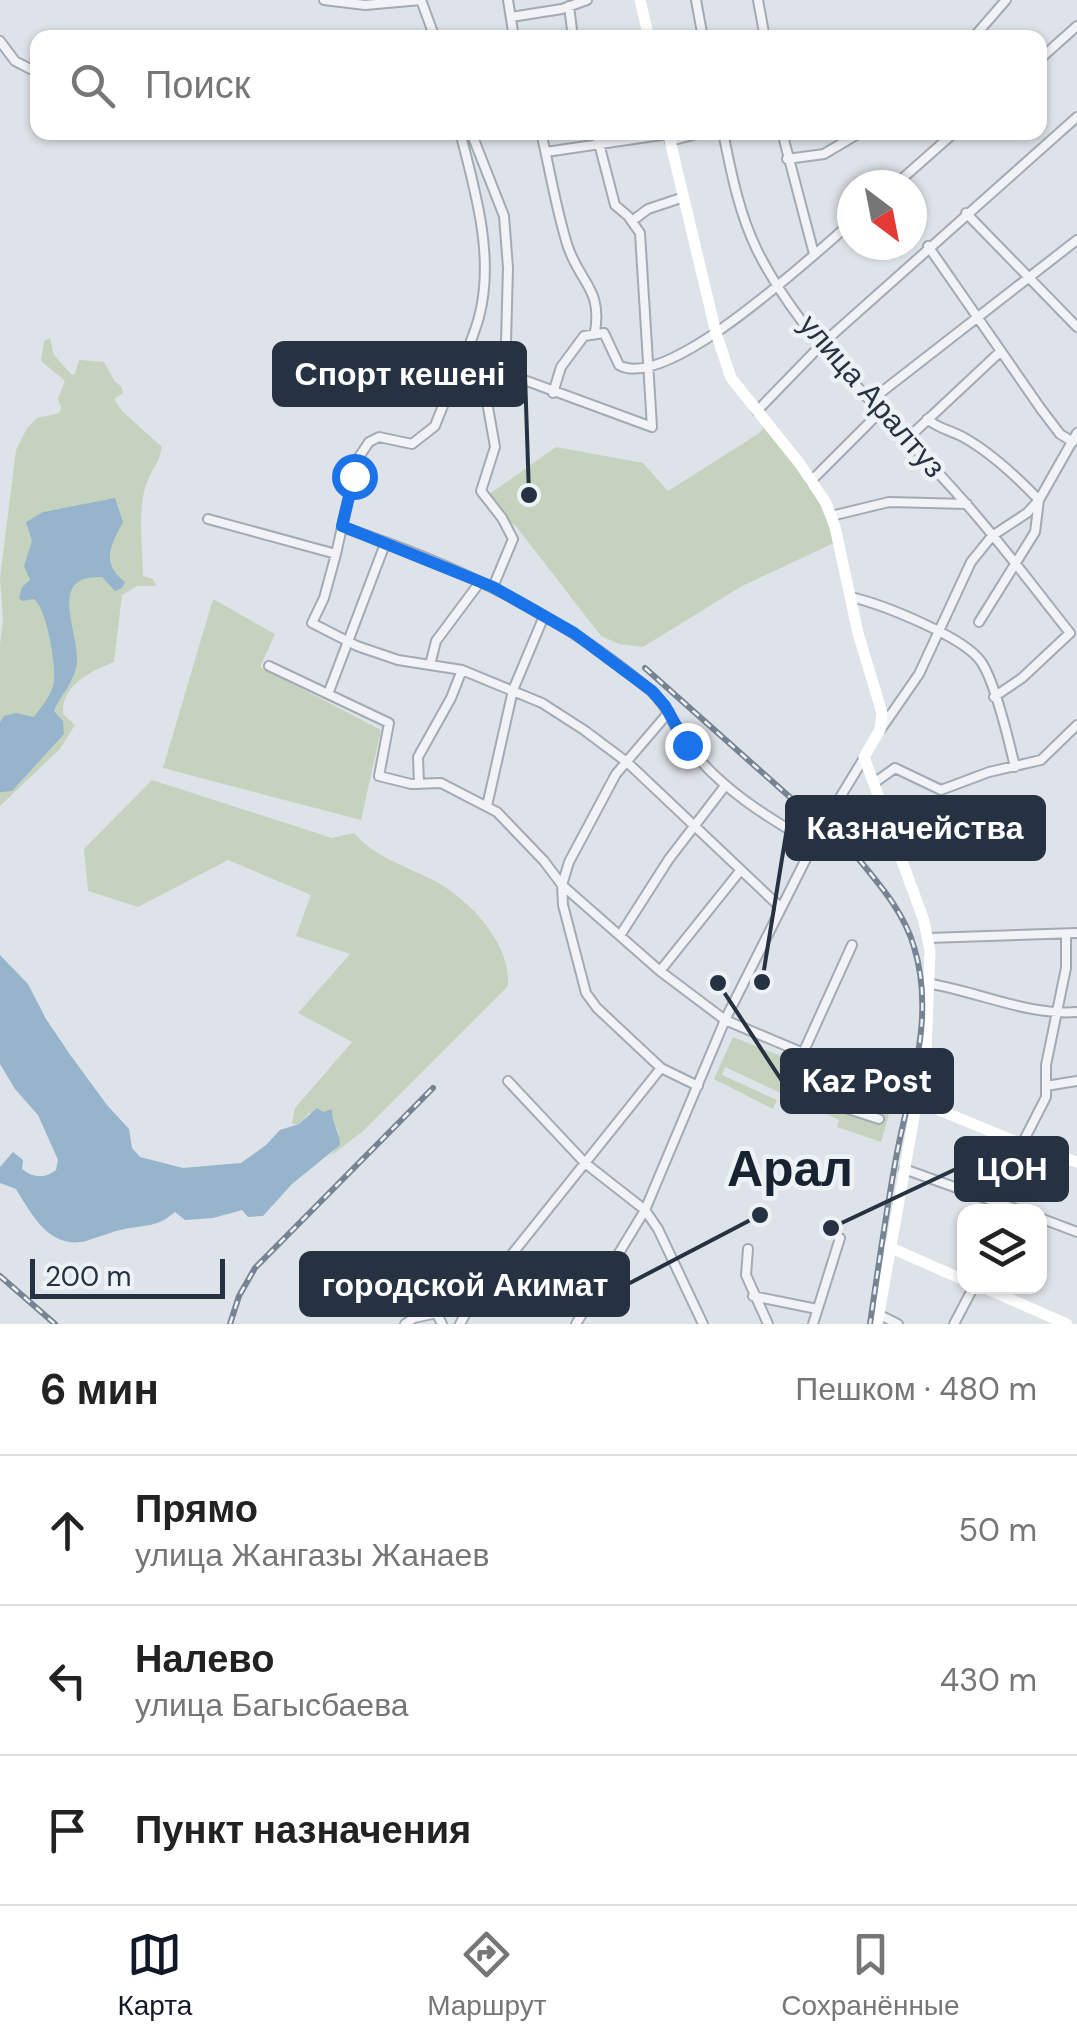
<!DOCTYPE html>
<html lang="ru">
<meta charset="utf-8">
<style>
:root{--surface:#fff;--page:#f6f6f6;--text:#222;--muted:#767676;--line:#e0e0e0;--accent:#111827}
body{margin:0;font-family:"DM Sans",sans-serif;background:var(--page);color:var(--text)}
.controls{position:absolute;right:30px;bottom:30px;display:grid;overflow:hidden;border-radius:20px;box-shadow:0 2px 8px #0004}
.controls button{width:90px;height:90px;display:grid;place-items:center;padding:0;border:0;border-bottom:2px solid var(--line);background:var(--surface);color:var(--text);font:50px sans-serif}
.compass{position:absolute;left:837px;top:170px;width:90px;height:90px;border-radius:50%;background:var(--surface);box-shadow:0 2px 8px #0004;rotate:148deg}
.scale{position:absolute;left:30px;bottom:25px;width:195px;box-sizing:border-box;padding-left:10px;border:5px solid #263241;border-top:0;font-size:28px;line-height:35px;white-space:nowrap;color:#263241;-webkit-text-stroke:8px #edf2f6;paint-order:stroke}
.stop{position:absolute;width:30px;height:30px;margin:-22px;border:8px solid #1a73e8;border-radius:50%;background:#fff}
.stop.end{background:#1a73e8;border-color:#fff;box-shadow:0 2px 10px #0008}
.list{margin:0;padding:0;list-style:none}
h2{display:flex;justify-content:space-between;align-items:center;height:130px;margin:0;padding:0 40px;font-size:42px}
h2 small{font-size:32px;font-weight:400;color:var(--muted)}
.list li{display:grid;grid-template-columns:65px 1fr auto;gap:30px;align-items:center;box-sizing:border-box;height:150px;padding:0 40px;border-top:2px solid var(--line)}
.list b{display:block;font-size:38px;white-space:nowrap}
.list p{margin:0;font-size:32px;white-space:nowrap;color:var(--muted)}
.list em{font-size:32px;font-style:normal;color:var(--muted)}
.icon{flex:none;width:55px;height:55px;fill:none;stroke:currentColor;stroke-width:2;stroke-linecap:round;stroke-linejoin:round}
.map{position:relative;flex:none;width:1077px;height:1324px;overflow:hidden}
.search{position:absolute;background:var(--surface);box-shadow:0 2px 8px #0004;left:30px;right:30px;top:30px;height:110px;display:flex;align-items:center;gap:25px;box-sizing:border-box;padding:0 35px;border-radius:20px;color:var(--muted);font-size:38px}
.sheet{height:580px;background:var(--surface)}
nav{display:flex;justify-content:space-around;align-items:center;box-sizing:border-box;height:140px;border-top:2px solid var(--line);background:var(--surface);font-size:28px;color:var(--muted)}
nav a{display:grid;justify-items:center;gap:5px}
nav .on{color:var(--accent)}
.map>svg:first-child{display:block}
</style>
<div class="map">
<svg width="1077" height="1324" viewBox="0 0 1077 1324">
<rect width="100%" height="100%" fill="#dee3e9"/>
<path fill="#c5d3be" d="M50,338L54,355L72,375L75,374L79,360L104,362L115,382L121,386L123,393L114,399L122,411L162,447C160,462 151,470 146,485C137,511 143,548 143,576L153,579L156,586H137L122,595L114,662C91,671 61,685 63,714L75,725L60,749L0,806V644L3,620L0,578L16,450L27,428L37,418L59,413L61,409L58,398L65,381L41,361L44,341Z
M765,426L815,493L836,542L742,586L643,647L619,644L601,636L515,525L506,523L488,495L556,447L643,463L668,491L758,434Z
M213,599L275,634L260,667L381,730L361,820L163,768Z
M152,780L332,838L354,833C376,858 406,866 435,881C471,901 511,944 508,986L362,1132L329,1157C346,1138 340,1129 323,1112L309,1113L299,1124H292L295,1108L352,1042L298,1013L350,954L296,936L311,895L228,860L138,907L88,891L84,849Z
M733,1037L893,1100L881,1142L837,1127L839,1120L725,1067L722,1075L777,1100L773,1109L714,1079Z"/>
<path fill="#96b4cc" d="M115,498L123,522C111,545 100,563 125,582L122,588L115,591L102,577C46,575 79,630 77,662C75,682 61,694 54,711L63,721L64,734L12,791L0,792V722L4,716L16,713L34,717C41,707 52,695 54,682C56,665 47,609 34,599L22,601L19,598L22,587L30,580L24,566L32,541L26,522L43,512Z
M0,955L28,984L46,1019L71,1056L107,1105L129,1129L132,1148L140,1157L183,1168L241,1163L266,1145L280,1130L299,1124L317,1108L323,1112L332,1109C331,1123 340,1131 340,1145L292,1184L263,1216L248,1217L242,1210L213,1218L185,1220L175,1212C158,1227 146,1225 124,1229C111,1232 99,1237 86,1241C50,1250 32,1215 16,1189L0,1183V1167L13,1152L23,1160L22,1169C34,1178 44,1179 56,1170L58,1160L38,1115L15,1089L0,1064Z"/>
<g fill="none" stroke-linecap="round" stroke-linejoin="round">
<defs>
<path id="street" d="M324,0L365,5L421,0L435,38
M508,0L514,38
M696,0L703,38
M758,0L765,38
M569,6L573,38
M511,17L562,9L587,0
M973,38L1006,0
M0,41L15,61L38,73
M1040,59L1077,26
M460,132C475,190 495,257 479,317C469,354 448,390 435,426L412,444L379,437L369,442L357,460L336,554L324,598L312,623L357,646L398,660L462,670L542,703L584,730L628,763L780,907
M471,132L504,216L508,268L506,342L497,370L490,377L486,396L495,447L481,491L502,518L513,539L493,587
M541,132C550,170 556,210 568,247C581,284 602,289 595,332
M723,132C731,172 739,213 757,250C803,343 892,419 960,497C999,540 1034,588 1070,633
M782,132L814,254
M670,141L705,132
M546,152L668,134
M787,159L824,154L861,132
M895,185L955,132
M966,213L1077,327
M632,221L648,209L681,198
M928,246L1041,409L1060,434L1073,442
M460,362L497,370L652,427L640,233L628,216L615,205L596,132
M553,393L561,367L584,336L604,333L619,365C667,393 814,254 852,222
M870,401L1077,240
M757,411L822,344L1077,117
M927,419C939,429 950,430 963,437C992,453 1017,477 1039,500L1035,532L979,622
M907,439L1001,351
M811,481L880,412
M831,516L889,502L967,504
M208,519L336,554
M342,527C452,563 561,614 650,690C668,705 673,728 688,746C721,789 767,817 813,844
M851,597C881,604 966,637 982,663C996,685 1009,741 1015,767
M430,665L436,641L480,582
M269,666L389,723L379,776L411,784L441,783L497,812L544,861L562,885L660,971L725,1020L917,1101
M328,694L385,544
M994,697L1022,678L1070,633
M669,712L616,774L569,862L562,885L563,905L586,993L597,1008L661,1068L698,1086
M881,729L919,674L971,562L992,536L1027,513L1039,500L1077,433
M874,783L895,768L941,790L989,772L1041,760L1077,725
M419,784L418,757L451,698L462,670
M487,806L513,690L544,616
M621,934L669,859L725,786
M928,938L1077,933
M660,971L740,871
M931,984C979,992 1029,1016 1077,1012
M803,1053L852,945
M508,1081L585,1163L645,1210L658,1229L703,1324
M1046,1086L1077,1081
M842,1107L879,1119
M1022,1144L1046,1097V1065L1066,968V934
M904,1169L1024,1212
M1040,1218L1077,1232
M748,1249L746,1275L768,1324
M411,1262L442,1324
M753,1296L817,1309
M878,1314L898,1324
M405,1324L414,1318L437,1313
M460,1324L468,1309L661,1068
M576,1324L645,1210L725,1020L822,827L864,758
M813,1324L840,1238
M954,1324L974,1286"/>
</defs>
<use href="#street" stroke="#a3aab3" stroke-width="12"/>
<use href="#street" stroke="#f1f3f7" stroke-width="8"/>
<path stroke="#fff" stroke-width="11" d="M640,0L649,38
M668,132L716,333L731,378L800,464L826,503L835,527L858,633L882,713L880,730L864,757L924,921L930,951L926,1050L877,1324
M917,1101L1022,1144L1077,1162
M889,1247L964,1280
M980,1286L1067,1324"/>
<defs>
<path id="rail" d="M645,668L857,857C879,884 904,912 914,947C936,1018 909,1088 896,1158C886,1213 878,1268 870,1324
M0,1276L55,1324
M230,1324L239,1296L255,1268L433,1088"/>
</defs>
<use href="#rail" stroke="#768393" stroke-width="6"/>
<use href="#rail" stroke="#edf2f6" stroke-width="2.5" stroke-dasharray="8" stroke-linecap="butt"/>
</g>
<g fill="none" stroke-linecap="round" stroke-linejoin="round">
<path stroke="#1a73e8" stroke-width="12" d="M354,476L342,526L493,587L574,633L652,691L665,706L687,745"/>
</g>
<g text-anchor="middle" stroke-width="9" stroke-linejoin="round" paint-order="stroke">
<g font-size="30" fill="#263241" stroke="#edf2f6">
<text transform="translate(872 396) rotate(49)" y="10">улица Аралтуз</text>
</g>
<g font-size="50" font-weight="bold" fill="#182331" stroke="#edf2f6">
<text x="790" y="1186">Арал</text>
</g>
</g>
<path fill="none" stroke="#263241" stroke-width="4" d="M529 495L525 374M762 982L787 828M718 983L782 1081M831 1228L956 1169M760 1215L628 1284"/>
<g fill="#263241" stroke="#edf2f6" stroke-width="4">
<circle cx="529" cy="495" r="10"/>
<circle cx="762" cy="982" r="10"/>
<circle cx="718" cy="983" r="10"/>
<circle cx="831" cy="1228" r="10"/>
<circle cx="760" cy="1215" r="10"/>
</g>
<g fill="#263241" stroke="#263241" stroke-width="4">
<rect x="274" y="343" width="251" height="62" rx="10"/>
<rect x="787" y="797" width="257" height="62" rx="10"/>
<rect x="782" y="1050" width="170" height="62" rx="10"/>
<rect x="956" y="1138" width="111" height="62" rx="10"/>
<rect x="301" y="1253" width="327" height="62" rx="10"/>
</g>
<g font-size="32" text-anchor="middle" font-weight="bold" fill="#fff">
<text x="400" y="385">Спорт кешені</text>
<text x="915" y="839">Казначейства</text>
<text x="867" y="1092">Kaz Post</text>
<text x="1012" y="1180">ЦОН</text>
<text x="465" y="1296">городской Акимат</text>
</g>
</svg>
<div class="controls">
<button><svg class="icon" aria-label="layers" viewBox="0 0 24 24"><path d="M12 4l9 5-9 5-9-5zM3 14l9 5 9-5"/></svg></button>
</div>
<svg class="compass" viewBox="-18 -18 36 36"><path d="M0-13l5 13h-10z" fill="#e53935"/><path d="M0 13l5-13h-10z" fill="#767676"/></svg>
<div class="scale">200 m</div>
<div class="stop" style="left:354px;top:476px"></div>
<div class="stop end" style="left:687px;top:745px"></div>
<div class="search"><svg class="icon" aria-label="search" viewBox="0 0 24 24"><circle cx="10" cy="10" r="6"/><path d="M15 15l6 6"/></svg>Поиск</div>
</div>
<section class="sheet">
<h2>6 мин<small>Пешком · 480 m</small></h2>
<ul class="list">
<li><svg class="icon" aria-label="ahead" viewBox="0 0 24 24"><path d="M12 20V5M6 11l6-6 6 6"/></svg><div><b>Прямо</b><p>улица Жангазы Жанаев</p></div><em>50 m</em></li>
<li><svg class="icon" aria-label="left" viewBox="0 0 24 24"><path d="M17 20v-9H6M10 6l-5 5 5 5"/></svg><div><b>Налево</b><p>улица Багысбаева</p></div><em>430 m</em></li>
<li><svg class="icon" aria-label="arrive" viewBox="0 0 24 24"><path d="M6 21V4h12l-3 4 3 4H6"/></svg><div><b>Пункт назначения</b></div></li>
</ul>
</section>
<nav>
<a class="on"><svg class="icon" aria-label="map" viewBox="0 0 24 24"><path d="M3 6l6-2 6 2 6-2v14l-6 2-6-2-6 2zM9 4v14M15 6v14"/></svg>Карта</a>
<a><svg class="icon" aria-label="directions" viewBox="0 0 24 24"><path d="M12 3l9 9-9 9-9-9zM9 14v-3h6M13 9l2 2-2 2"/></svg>Маршрут</a>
<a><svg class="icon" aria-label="saved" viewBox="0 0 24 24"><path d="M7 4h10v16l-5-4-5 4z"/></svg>Сохранённые</a>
</nav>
